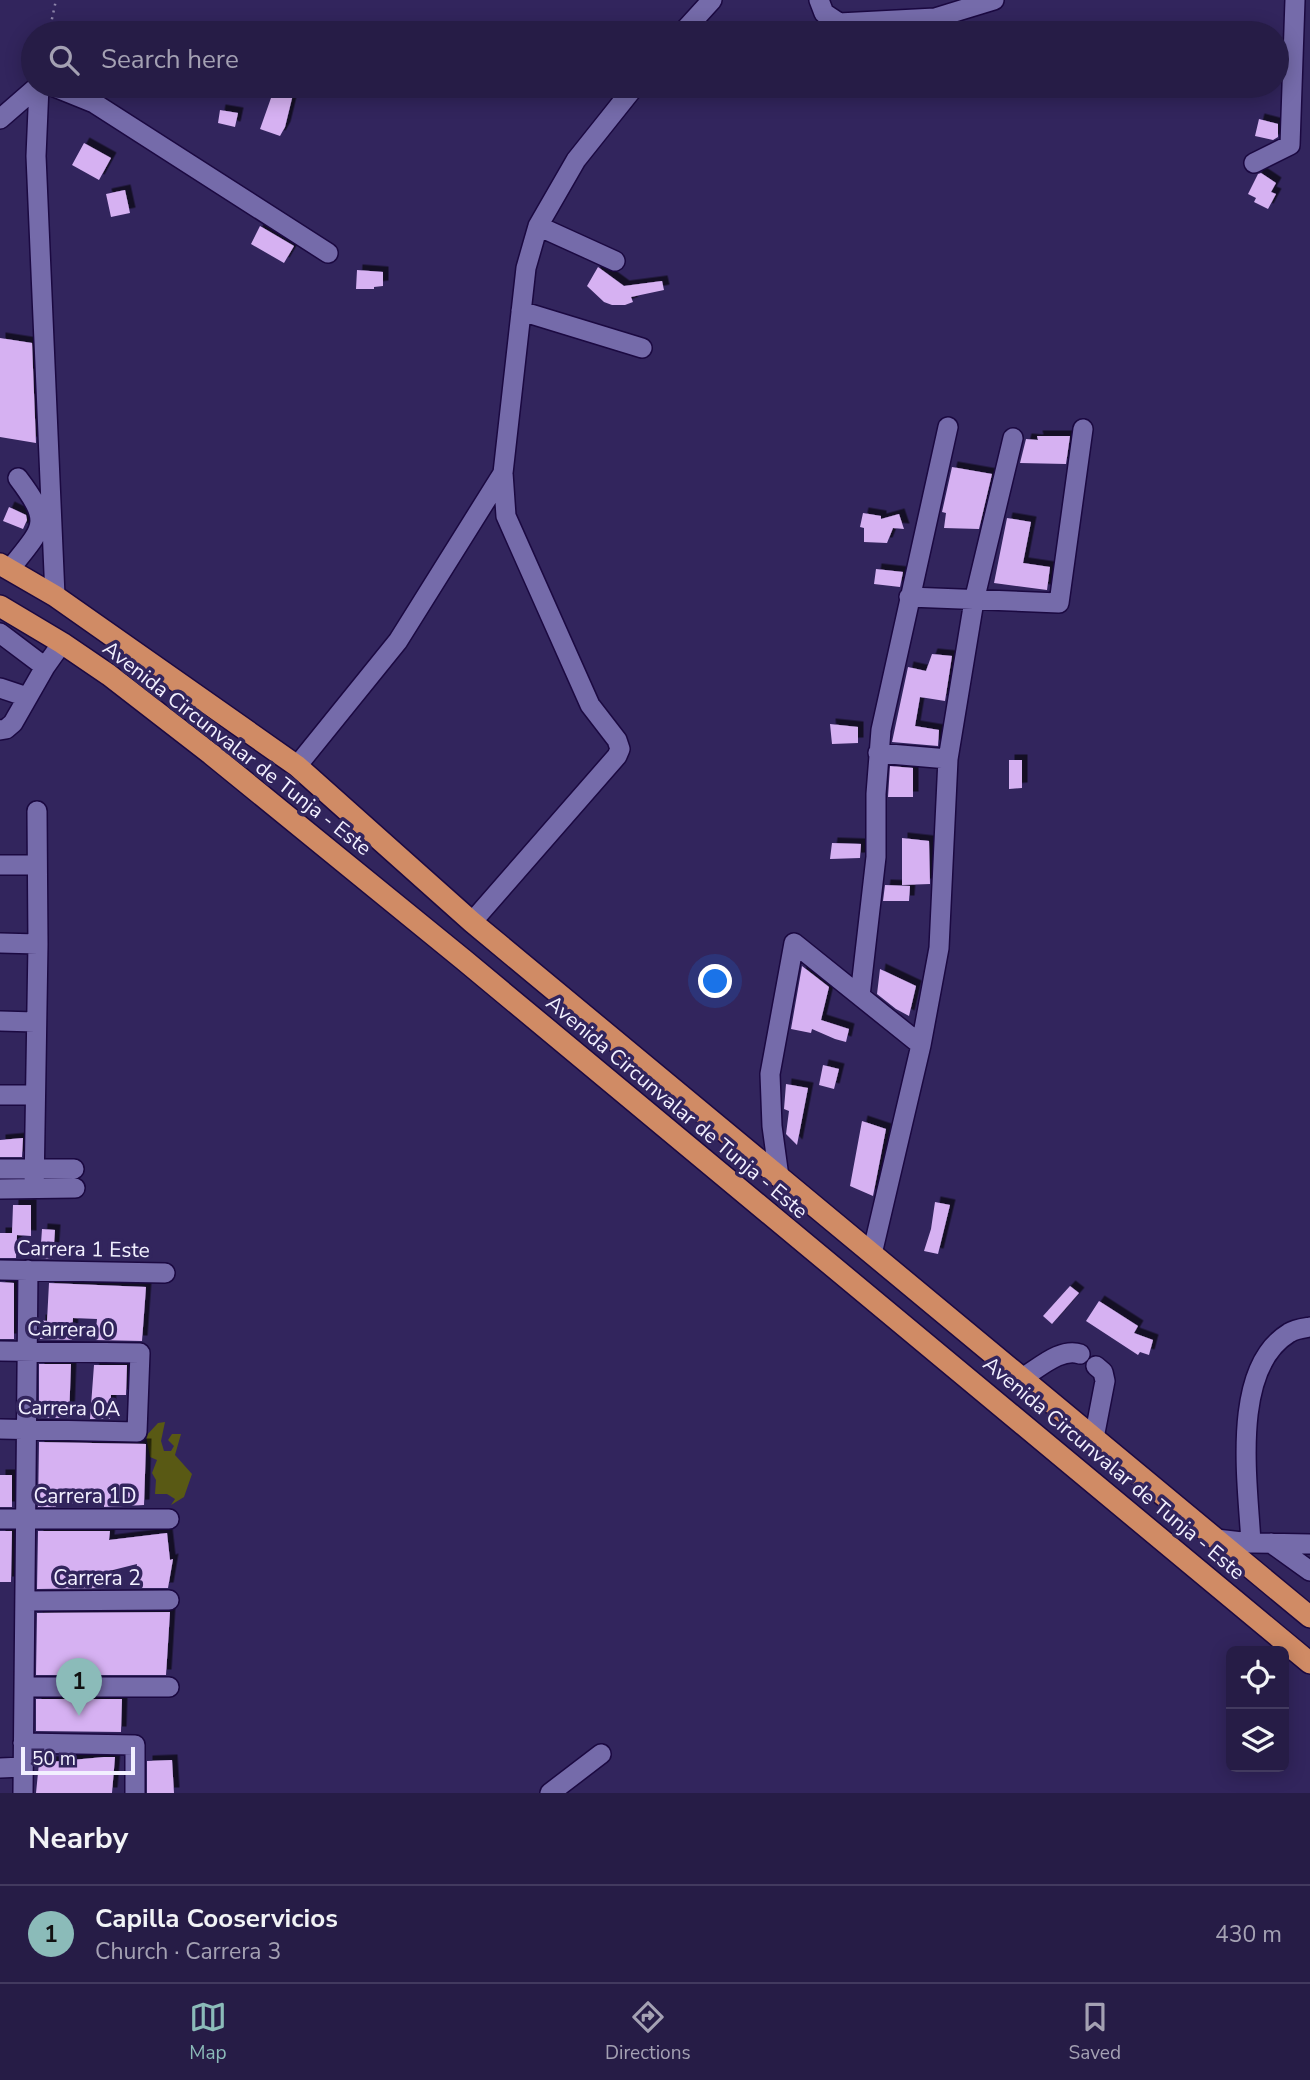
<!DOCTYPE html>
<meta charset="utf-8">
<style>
:root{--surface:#261c46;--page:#2e254d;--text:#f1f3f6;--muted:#a4a1b3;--line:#423a5f;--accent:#8bbbb9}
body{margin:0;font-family:"Nunito Sans",sans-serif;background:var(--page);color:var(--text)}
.controls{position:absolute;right:21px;bottom:21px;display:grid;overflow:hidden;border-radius:10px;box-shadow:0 4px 18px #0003}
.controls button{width:63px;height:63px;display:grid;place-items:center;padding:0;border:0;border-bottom:2px solid var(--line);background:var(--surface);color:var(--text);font:35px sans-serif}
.scale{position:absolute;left:21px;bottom:18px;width:114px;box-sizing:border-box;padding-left:7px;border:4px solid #f2f0ff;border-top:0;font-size:19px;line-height:24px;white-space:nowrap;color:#f2f0ff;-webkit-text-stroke:5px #32255d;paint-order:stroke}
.you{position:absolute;left:716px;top:982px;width:24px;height:24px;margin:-18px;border:5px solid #fff;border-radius:50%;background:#1a73e8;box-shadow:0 0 0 10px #1a73e833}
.badge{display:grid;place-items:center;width:46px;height:46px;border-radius:50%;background:var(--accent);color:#111;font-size:23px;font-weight:700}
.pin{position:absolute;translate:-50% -58px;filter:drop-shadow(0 2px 4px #0008)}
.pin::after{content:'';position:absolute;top:37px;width:24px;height:21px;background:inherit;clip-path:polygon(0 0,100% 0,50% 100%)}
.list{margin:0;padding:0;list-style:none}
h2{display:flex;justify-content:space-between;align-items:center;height:91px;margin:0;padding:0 28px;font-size:30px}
h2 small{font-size:23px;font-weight:400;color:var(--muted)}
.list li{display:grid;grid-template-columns:46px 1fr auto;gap:21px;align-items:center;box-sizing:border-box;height:98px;padding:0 28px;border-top:2px solid var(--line)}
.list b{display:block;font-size:26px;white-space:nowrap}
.list p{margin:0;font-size:23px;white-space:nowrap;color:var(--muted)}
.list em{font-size:23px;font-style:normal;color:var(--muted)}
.icon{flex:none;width:38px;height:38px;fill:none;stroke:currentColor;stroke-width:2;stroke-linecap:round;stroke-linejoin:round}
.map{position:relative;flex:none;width:1310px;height:1793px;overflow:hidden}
.search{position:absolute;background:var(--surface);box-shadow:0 4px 18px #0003;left:21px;right:21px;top:21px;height:77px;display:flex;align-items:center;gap:18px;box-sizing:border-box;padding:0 24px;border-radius:38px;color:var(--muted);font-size:26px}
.sheet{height:189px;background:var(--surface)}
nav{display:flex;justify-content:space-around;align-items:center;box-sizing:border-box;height:98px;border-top:2px solid var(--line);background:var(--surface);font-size:19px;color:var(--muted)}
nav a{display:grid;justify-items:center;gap:4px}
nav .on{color:var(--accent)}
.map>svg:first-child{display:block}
</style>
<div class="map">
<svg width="1310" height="1793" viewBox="0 0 1310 1793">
<defs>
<filter id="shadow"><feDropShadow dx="5.5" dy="-5.5" stdDeviation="0" flood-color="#0009"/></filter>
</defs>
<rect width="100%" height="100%" fill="#32255d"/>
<path fill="#595914" d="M165,1422L161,1441L164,1451H171L174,1446L168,1440L172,1434H181L175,1455L192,1474L184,1497L171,1505L175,1499L167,1494H155L156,1480L152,1473L157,1460L150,1457L146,1436L158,1423Z"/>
<path fill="#d6b1f2" filter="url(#shadow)" d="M273,86H295L285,127L280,136L260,129L271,98Z
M220,110L238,113L235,127L218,123Z
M1259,119L1278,124V137L1273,140L1255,136Z
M84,143L111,158L99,180L72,165Z
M1261,173L1276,183L1271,192L1276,194L1268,209L1254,202L1256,198L1248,194L1258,174Z
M125,190L130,213L111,217L106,194Z
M260,226L294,246L284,263L251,244Z
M598,267L624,286L662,281L664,290L631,297L633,302L625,305H612L604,302L587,286Z
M357,270L383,272V286L374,287V289H356Z
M0,338L32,343L36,443L0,437Z
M1037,436H1070L1066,464L1020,463L1026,439L1038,440Z
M952,467L992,474L979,529L944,528L946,513L942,512Z
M9,507L26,515L27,520L23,529L3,521Z
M863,513L881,516V519L899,514L904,529L893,528L887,543L864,542V528L860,527Z
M1007,518L1031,522L1023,563L1050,567L1047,590L994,583Z
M876,569L903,572L900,587L874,584Z
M932,654L952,656L945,701L920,697L915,726L939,730L938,746L892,742L908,667L926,671Z
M830,724L858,727V743L832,744Z
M1009,760H1022V788L1009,789Z
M890,766L913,768V797H888Z
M902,838L929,841L930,884L902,885Z
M832,843L861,844L860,858L830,859Z
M885,885L910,886L909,901H883Z
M802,966L829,987L821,1020L849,1029L846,1042L835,1039L812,1029L811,1033L791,1029Z
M880,969L916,986L909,1016L896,1009L877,994Z
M823,1065L839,1069L834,1089L819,1085Z
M786,1084L808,1088L797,1145L786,1134L789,1111L784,1109Z
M862,1121L886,1129L873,1196L850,1186Z
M23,1138L22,1157H0V1140Z
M935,1202L950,1205L938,1254L924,1251L931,1229Z
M13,1205H31V1236L17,1235L16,1258H0V1233H12Z
M42,1229L55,1230L53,1259L40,1258Z
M0,1282L14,1283V1339H0Z
M49,1283L146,1287L142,1341L95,1340L97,1319L73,1318L72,1340L40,1339V1320L47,1321Z
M1070,1286L1079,1293L1052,1324L1043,1316Z
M1099,1301L1138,1326L1134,1333L1153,1340L1149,1355L1140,1352L1138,1355L1086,1321Z
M39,1364H71L69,1418H39Z
M94,1365H127L126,1395H111L110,1419H90Z
M39,1442L146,1444L144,1505L104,1507V1504L56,1503V1507H38Z
M0,1475H12V1507H0Z
M0,1531H12L11,1582H0Z
M38,1531H110L109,1540L167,1533L170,1560L173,1559L168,1588H134L137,1564L109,1571V1588L37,1589Z
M170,1612L166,1675H36L37,1613Z
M36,1699H122L121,1732L36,1731Z
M104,1757H115L112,1793H36L39,1763Z
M172,1760L174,1793H147V1761Z"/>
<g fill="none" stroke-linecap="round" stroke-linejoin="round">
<defs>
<path id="minor" d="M819,0L824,13L839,23L935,18L994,0
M682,33L712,0
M39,86L36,156L55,596
M52,86L94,103L328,253
M0,119L38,86
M1254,163L1290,145L1295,0
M538,226L615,261
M521,311L642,348
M10,569C43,527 53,524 18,478
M909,597L1059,603L1083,429
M0,633L45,667
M0,688L27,697
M0,730L6,729L13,723L45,667L62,643
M878,753L948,759
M297,766L398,641L503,473L526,268L538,226L576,160L635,86
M0,865H37
M472,922L617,756L620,749L617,740L590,705L506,516L503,473
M0,943L38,944
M860,996L876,857V794L881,730L948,427
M0,1021L35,1022
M0,1095H34
M0,1169H74
M779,1177L772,1126L770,1074L794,943L921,1045
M0,1189L75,1188
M34,1189L38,944L37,811
M872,1254L921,1045L939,948L948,759L974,601L1013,438
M0,1270L165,1273
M0,1351L140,1353L137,1432L0,1429
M1022,1378C1038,1369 1061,1347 1080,1354
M1094,1438L1105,1381L1103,1372L1096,1366
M0,1519H169
M1216,1539L1251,1543L1310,1544
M1251,1543C1248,1484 1230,1369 1289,1333C1295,1329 1304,1328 1310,1327
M1271,1543L1310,1571
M25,1601L169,1600
M24,1687H169
M23,1743L135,1745V1793
M0,1768L23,1767
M23,1793L28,1270
M550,1793L601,1754"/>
<path id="highway" d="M0,564L55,596L297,766L472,922L1310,1617
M0,606L62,643L109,675L211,754L464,960L1310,1663"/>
</defs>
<use href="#minor" stroke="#1b0941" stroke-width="22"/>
<use href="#highway" stroke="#1b0941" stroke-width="24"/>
<path stroke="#8d85aa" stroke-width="2.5" stroke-dasharray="2 5" stroke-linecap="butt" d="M49,33L56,0"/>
<use href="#minor" stroke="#756baa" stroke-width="19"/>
<use href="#highway" stroke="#d08b65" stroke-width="21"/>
</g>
<g text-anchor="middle" stroke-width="7" stroke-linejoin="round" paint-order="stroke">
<g font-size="21" fill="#f2f0ff" stroke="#32255d">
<text transform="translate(237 748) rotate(38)" y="7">Avenida Circunvalar de Tunja - Este</text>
<text transform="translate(677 1107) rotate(40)" y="7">Avenida Circunvalar de Tunja - Este</text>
<text transform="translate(83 1249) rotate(1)" y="7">Carrera 1 Este</text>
<text transform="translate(71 1329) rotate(1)" y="7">Carrera 0</text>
<text transform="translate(69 1408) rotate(1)" y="7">Carrera 0A</text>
<text transform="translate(1114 1468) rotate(40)" y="7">Avenida Circunvalar de Tunja - Este</text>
<text x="85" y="1503">Carrera 1D</text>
<text x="97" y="1585">Carrera 2</text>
</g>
</g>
</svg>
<div class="controls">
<button><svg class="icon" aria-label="locate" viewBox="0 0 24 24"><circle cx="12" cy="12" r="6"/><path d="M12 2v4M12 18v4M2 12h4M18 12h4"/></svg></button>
<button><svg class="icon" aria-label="layers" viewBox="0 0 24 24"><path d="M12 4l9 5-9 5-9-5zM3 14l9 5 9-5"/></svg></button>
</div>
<div class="scale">50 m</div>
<div class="you"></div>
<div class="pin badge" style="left:79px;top:1716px">1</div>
<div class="search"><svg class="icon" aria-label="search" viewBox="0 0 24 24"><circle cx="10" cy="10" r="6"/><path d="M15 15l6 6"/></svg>Search here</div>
</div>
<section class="sheet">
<h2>Nearby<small></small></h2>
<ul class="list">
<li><span class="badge">1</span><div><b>Capilla Cooservicios</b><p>Church · Carrera 3</p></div><em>430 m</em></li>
</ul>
</section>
<nav>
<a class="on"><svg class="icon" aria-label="map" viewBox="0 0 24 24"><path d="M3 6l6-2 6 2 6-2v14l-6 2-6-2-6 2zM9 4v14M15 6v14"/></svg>Map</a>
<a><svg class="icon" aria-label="directions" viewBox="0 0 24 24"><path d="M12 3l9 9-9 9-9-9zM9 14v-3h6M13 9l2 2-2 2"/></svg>Directions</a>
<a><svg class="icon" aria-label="saved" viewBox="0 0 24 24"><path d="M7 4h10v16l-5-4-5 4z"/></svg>Saved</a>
</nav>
